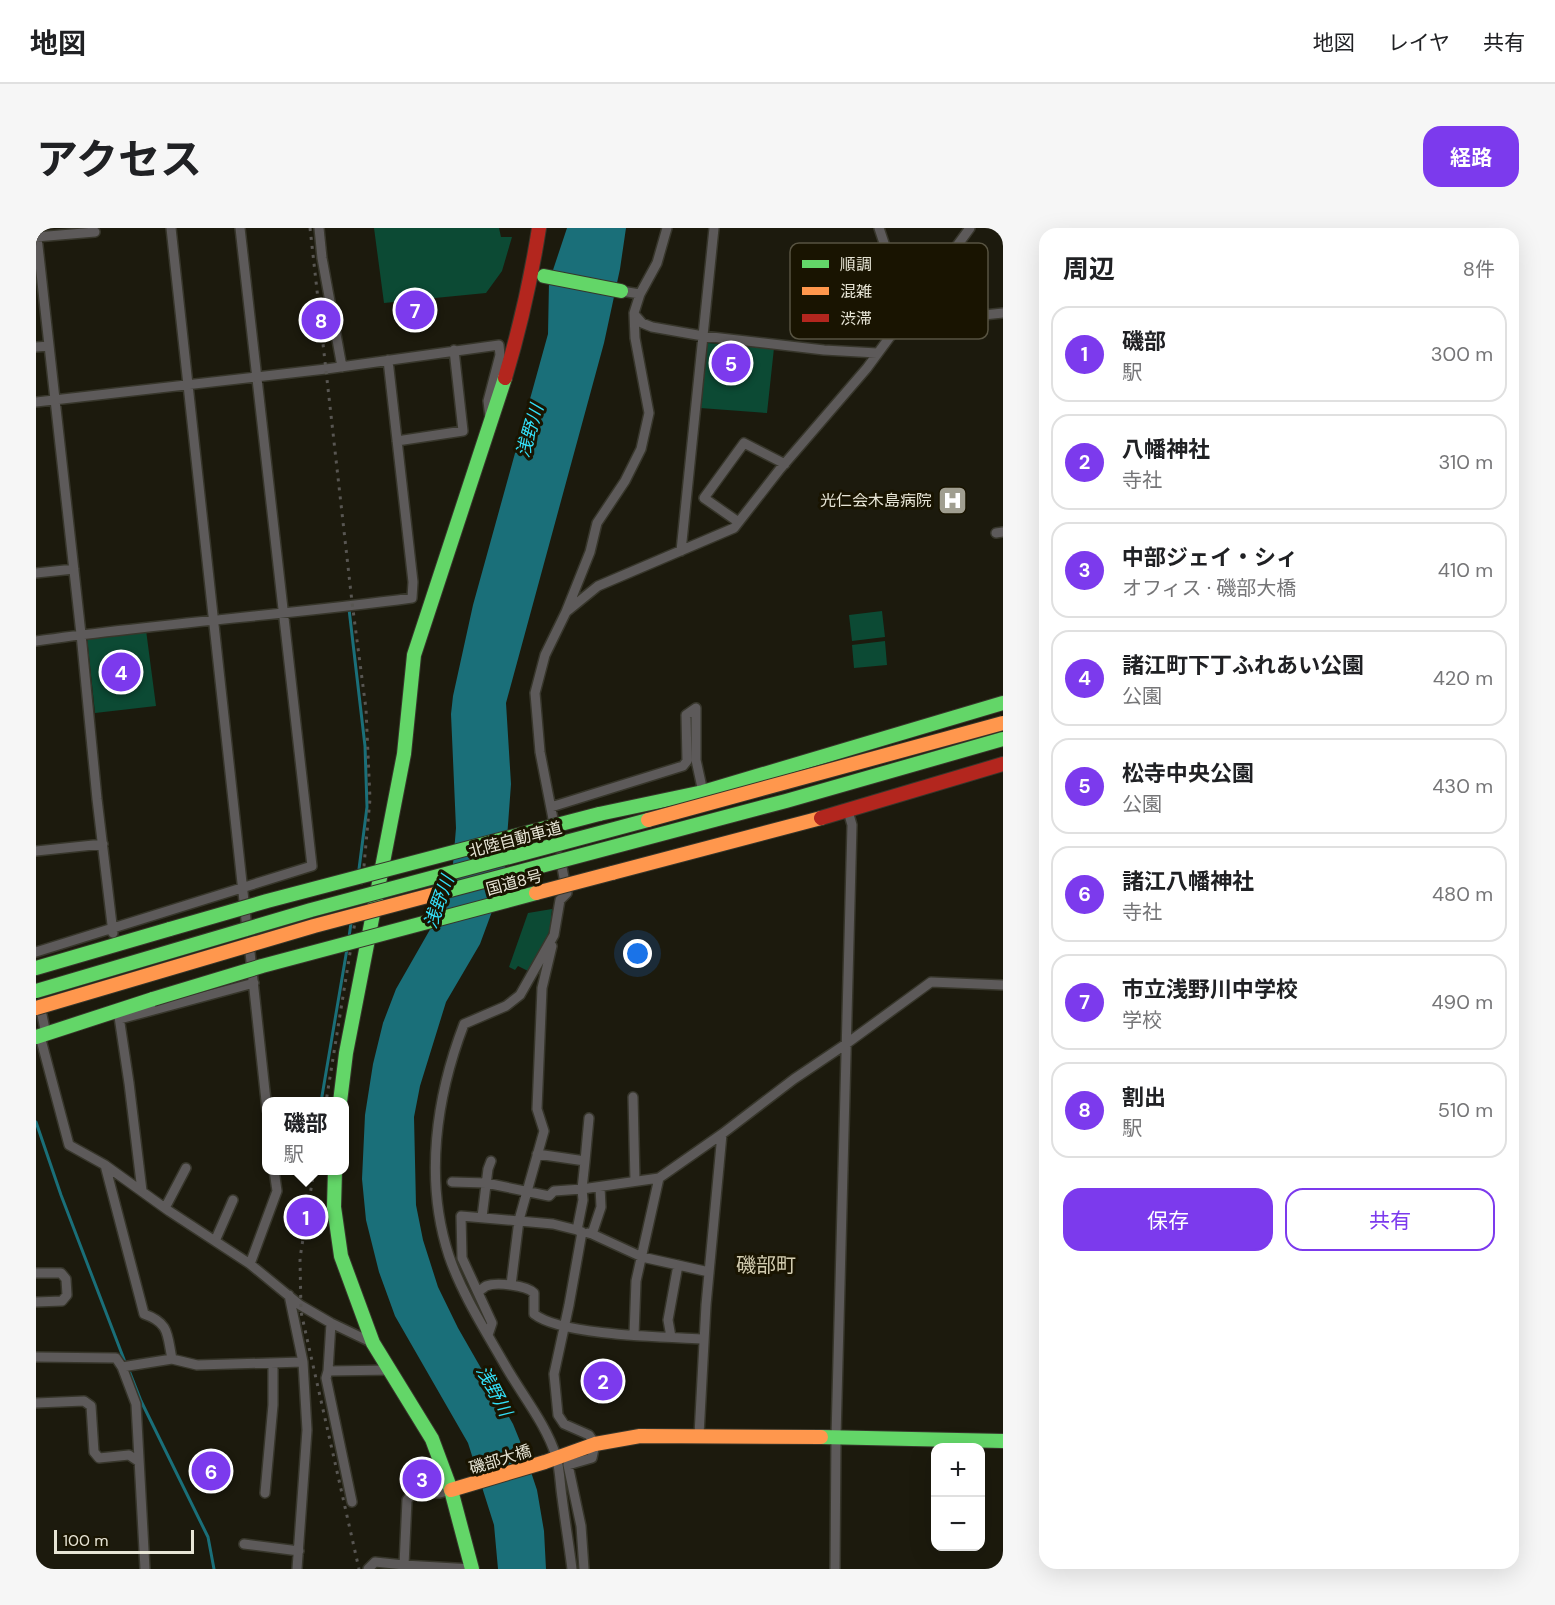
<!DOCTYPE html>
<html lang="ja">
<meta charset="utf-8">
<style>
:root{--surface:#fff;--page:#f6f6f6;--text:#202124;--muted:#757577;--line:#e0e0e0;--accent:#7c3aed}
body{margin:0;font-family:"DM Sans","Noto Sans JP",sans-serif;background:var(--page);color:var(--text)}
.controls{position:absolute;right:18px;bottom:18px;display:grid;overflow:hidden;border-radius:12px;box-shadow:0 6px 24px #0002}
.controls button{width:54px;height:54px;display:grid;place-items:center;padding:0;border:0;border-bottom:2px solid var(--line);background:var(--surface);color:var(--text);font:30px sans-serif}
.scale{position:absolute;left:18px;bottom:15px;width:140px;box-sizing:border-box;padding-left:6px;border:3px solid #e7e5d6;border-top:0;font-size:16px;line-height:21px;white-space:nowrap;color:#e7e5d6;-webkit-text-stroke:4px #191401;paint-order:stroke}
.you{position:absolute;left:602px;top:726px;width:21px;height:21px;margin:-15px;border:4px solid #fff;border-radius:50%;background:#1a73e8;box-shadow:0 0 0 9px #1a73e833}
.badge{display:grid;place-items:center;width:39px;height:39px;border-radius:50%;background:var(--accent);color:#fff;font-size:20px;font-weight:700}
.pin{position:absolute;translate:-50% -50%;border:3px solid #fff;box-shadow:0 2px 6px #0006}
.popup{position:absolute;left:226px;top:869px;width:87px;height:78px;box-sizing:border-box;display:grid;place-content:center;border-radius:12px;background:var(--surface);filter:drop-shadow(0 2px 4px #0005);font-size:20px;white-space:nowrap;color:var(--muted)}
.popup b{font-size:22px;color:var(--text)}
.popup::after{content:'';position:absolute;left:50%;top:100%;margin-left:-12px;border:12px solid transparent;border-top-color:var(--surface)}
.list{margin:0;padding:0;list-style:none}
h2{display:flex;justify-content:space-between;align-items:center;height:78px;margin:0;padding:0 24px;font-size:26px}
h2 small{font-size:20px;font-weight:400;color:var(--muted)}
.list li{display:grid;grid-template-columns:39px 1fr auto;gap:18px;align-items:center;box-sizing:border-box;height:96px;margin:0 12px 12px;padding:0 12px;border:2px solid var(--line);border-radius:18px}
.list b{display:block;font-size:22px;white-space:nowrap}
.list p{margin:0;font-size:20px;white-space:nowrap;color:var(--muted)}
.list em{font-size:20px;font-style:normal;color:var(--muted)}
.actions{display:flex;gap:12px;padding:18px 24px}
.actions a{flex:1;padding:14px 0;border:2px solid var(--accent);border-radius:18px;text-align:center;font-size:21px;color:var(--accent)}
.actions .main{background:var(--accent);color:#fff}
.map{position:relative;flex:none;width:967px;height:1341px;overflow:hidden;border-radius:18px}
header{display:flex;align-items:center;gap:36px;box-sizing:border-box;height:84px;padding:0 30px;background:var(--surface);border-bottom:2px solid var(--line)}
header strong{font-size:28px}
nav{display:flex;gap:33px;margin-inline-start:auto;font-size:21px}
.intro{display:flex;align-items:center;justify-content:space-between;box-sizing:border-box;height:144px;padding:0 36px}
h1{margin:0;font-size:42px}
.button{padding:15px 27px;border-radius:18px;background:var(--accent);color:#fff;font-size:21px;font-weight:700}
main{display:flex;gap:36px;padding:0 36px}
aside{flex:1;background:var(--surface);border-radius:18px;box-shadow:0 6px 24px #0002}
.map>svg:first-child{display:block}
</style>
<header>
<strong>地図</strong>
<nav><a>地図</a><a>レイヤ</a><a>共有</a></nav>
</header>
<div class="intro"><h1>アクセス</h1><a class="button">経路</a></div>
<main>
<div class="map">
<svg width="967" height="1341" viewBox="0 0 967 1341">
<rect width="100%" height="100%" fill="#1c1a0d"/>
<path fill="#0c4a34" d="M338,0H463L465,9H476L466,43L450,65L348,75Z
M671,115L738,120L731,185L664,180Z
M846,383L849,409L816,413L813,387Z
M110,402L120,478L59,485L51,409Z
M849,413L851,437L818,440L816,417Z
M516,681L514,702L494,744L482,738L479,742L473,739L492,685Z"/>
<path fill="#1a6f79" d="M531,0H590L584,41L568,115L470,475L475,556L468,651L444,716L410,774L384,858L378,889L380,977L387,1012L402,1059L422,1100L477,1196L488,1223L501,1262L508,1303L510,1341H462L458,1297L432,1215L359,1088L343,1044L330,992L326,951L329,887L337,836L347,795L360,761L396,698L416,648L420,600L415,486L417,468L437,377L512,106L513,54Z"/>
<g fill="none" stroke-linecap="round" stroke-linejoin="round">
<path stroke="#1a6f79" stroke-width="3" d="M313,381L329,518L331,579L323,641
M313,709L315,695
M285,874L311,721
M0,894L25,967L89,1134
M272,952L274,942
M94,1145L105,1173L172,1309L178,1341"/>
<defs>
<path id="street" d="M0,0L45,406L61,571L77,705
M135,0L211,701
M283,0L286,30L306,139
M843,0L853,30L862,96
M0,9L59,4
M585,63L604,66L621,35L631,0
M604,66L598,85L599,110L613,185L605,221L589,253L561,295L554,324L530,384L562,358L698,300L744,241L831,140L934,0
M598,86L606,95L616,99L667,108L788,122L841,125
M862,96L967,85
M0,119L13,118
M0,174L290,141L463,117L464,127L452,173L454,190
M361,213L427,203L418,122
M701,293L668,270L708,215L749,236
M960,305L967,304
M645,323L678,0
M0,345L38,341
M0,413C125,395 251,387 376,370L377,354L352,132
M515,579L647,538L651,533L650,487L660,480V532L667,564
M519,601L504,524L499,465L509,427L530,384
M0,623L67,616
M524,629L531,665L524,672L518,707L484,767L470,778L428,796C400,869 388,952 413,1028C426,1066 449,1102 469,1137C486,1167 510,1196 520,1228C524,1241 524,1256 526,1269C529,1293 533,1317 536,1341
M213,715L231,882
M0,724L276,638L204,0
M82,782L93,855L106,963
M6,787L10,806
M84,791L218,755
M4,808L33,917L69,937L133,983L214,1036L264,1077L295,1095L337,1115
M597,869L599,953
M549,933L553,890
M69,937L108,1086C134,1095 131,1107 136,1131
M416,954L450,955L513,968L518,963L546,961L549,933L501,926
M129,980L150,940
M446,989L452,941L455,933
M552,1005L556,1006L565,979L564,959
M556,1006L606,1029L673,1044
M179,1013L197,972
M214,1036L241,963L238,942
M0,1045H25L30,1051L31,1067L26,1073L0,1074
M475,1057L483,992L508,903L501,881L506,760L516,718
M442,1064C445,1062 447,1060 450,1058C460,1054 490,1057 498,1065V1086C526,1108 630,1109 668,1111
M253,1067L267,1134L271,1202L261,1341
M295,1095L292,1143L355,1142
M452,1107L456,1095L426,1030L425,988L517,996L541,1002
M598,1107L600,1053L623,950
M635,1109L632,1092L642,1037
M0,1129L80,1130L86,1139L136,1131L161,1137L267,1134
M86,1139L100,1176L109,1341
M292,1143L290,1150L316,1274
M0,1175L48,1173L55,1178L58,1224L63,1230L93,1227L102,1233
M663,1207L670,1077L686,906
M229,1265L237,1177V1136
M208,1316L263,1323
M368,1337L436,1341
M332,1341L339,1334L368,1337L371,1272L377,1265H404L415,1262
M548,1341L545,1298L532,1237L556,1230L559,1216L553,1207L528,1196L522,1187L518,1146L533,1077L546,1004L541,1002L547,972L546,961L623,950L686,906L758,851L810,816L895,754L967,757
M799,1341L800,1209L816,597L812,583"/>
<path id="fast" d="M508,48L585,63
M563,586L667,564L967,475
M0,740L134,701
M0,809L117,771
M304,874L310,825L368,526L378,427L469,150
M299,942L298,979L305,1028L337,1115L396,1211L415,1262L436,1341
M785,1209L967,1213"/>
<path id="slow" d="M576,645L785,590
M415,1262L509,1234L559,1216L604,1208L785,1209"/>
<path id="jam" d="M469,150C484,100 495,51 503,0
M785,590L967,536"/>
</defs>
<use href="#street" stroke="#37362b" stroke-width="12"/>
<use href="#fast" stroke="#37362b" stroke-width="16"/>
<use href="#slow" stroke="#37362b" stroke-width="16"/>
<use href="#jam" stroke="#37362b" stroke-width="16"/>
<use href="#street" stroke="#5d5a5a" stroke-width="9"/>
<use href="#fast" stroke="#63d668" stroke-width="14"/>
<use href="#slow" stroke="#ff974d" stroke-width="14"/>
<use href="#jam" stroke="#b3261e" stroke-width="14"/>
<path stroke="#585652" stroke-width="3" stroke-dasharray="3 6" stroke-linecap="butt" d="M274,0L316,374L330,481L334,571L328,638L290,874
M278,942L264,1030L265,1084L323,1341"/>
<defs>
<path id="fast-bridge" d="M399,666L750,573L967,511
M134,701L231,673L563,586
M0,763L275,682L612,592
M117,771L226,738L500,665"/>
<path id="slow-bridge" d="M612,592L967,495
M500,665L576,645
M0,780L278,698L399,666"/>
</defs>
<use href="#fast-bridge" stroke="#37362b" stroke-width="16" stroke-linecap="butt"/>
<use href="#slow-bridge" stroke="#37362b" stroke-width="16" stroke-linecap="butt"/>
<use href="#fast-bridge" stroke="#63d668" stroke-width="14"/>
<use href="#slow-bridge" stroke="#ff974d" stroke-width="14"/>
</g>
<defs>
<symbol id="hospital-square" viewBox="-11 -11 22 22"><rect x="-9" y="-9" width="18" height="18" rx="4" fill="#a09e90" stroke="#191401"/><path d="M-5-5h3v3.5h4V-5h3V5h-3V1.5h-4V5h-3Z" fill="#fff"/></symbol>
</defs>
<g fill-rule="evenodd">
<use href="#hospital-square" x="900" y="256" width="33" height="33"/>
</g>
<g text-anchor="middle" stroke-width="6" stroke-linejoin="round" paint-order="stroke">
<g font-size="16" fill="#e7e5d6" stroke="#191401" text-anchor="end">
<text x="896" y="278">光仁会木島病院</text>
</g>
<g font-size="16" fill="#e7e5d6" stroke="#191401">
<text transform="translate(479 611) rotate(-15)" y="6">北陸自動車道</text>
<text transform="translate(478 654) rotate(-15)" y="6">国道8号</text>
<text transform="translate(464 1231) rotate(-17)" y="6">磯部大橋</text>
</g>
<g font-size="18" font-style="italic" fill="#33def7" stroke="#191401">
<text transform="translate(494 203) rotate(-74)" y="6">浅野川</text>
<text transform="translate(403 674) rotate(-70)" y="6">浅野川</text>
<text transform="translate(458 1163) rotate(62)" y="6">浅野川</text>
</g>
<g font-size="20" fill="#d3cdb1" stroke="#191401">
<text x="730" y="1044">磯部町</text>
</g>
</g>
<rect x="754" y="15" width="198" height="96" rx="9" fill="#191401" stroke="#575341" stroke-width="1.5"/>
<rect x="766" y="32" width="27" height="8" fill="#63d668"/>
<rect x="766" y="59" width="27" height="8" fill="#ff974d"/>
<rect x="766" y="86" width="27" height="8" fill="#b3261e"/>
<g font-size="16" fill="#e7e5d6">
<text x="804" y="42">順調</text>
<text x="804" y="69">混雑</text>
<text x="804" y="96">渋滞</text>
</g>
</svg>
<div class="controls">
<button>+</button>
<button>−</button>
</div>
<div class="scale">100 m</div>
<div class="you"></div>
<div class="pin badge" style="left:270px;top:989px">1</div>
<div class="popup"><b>磯部</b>駅</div>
<div class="pin badge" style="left:567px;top:1153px">2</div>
<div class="pin badge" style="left:386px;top:1251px">3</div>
<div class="pin badge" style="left:85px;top:444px">4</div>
<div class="pin badge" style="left:695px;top:135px">5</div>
<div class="pin badge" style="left:175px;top:1243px">6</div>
<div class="pin badge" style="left:379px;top:82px">7</div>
<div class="pin badge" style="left:285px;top:92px">8</div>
</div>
<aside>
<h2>周辺<small>8件</small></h2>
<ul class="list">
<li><span class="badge">1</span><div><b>磯部</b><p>駅</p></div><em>300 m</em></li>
<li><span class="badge">2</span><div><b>八幡神社</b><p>寺社</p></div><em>310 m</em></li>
<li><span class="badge">3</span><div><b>中部ジェイ・シィ</b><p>オフィス · 磯部大橋</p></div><em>410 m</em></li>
<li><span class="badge">4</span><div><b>諸江町下丁ふれあい公園</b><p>公園</p></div><em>420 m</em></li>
<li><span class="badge">5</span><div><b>松寺中央公園</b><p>公園</p></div><em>430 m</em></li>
<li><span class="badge">6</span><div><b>諸江八幡神社</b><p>寺社</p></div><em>480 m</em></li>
<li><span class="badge">7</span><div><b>市立浅野川中学校</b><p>学校</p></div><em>490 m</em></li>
<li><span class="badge">8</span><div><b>割出</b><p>駅</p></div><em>510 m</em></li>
</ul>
<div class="actions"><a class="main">保存</a><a>共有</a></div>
</aside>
</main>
